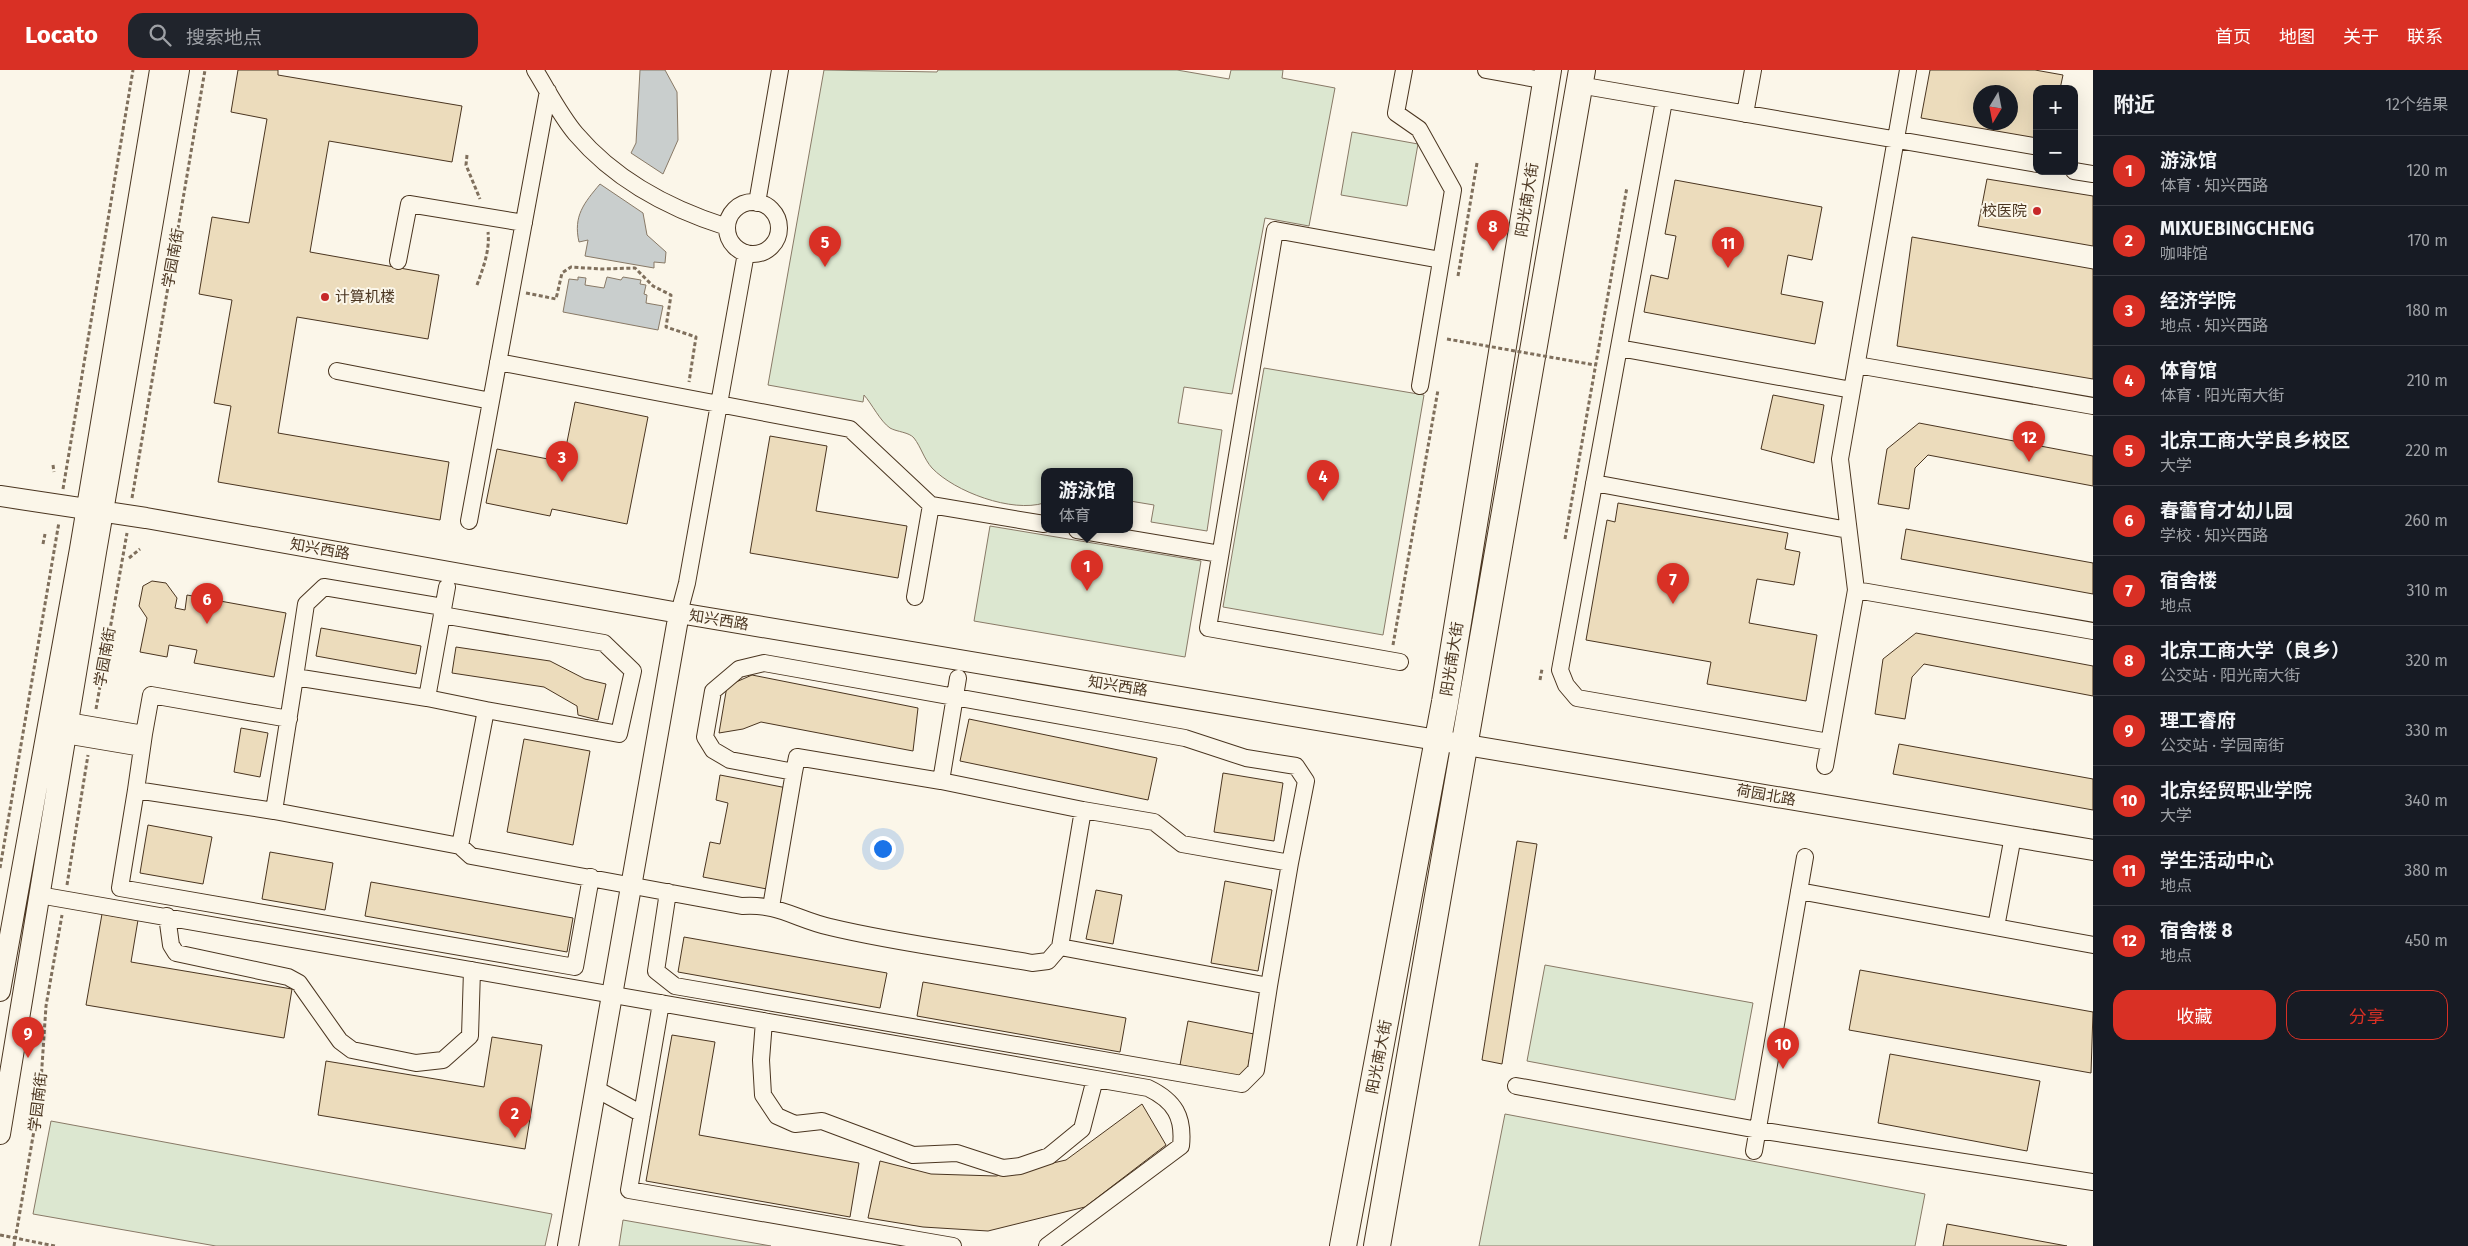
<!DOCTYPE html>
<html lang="zh">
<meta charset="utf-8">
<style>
:root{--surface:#171b24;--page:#20242c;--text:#f1f3f6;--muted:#9ea1a6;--line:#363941;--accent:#d93025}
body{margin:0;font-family:"Fira Sans","Noto Sans SC",sans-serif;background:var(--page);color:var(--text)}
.controls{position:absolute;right:15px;top:15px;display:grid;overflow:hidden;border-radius:10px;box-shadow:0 5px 20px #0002}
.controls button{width:45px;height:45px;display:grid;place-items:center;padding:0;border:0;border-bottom:1px solid var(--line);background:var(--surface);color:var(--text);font:25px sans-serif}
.compass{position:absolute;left:1973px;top:15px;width:45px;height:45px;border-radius:50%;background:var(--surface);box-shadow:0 5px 20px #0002;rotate:190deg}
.you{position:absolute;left:882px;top:778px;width:18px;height:18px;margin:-12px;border:4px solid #fff;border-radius:50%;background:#1a73e8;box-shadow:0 0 0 8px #1a73e833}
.badge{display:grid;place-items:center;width:32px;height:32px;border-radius:50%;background:var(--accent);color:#fff;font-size:16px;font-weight:700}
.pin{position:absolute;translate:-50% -41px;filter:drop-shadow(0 1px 2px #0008)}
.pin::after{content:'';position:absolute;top:26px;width:18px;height:15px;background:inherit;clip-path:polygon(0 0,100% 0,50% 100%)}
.popup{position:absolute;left:1041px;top:398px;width:92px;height:65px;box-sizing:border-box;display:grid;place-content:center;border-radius:10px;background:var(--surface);filter:drop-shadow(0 1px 4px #0005);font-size:16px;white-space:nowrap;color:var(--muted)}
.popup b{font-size:19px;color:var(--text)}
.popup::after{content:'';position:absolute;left:50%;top:100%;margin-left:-10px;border:10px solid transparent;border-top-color:var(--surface)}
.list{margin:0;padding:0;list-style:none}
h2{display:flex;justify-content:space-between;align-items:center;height:65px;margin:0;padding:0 20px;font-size:21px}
h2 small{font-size:16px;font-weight:400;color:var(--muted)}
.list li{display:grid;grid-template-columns:32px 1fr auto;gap:15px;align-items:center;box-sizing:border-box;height:70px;padding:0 20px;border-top:1px solid var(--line)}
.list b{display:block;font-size:19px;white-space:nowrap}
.list p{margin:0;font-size:16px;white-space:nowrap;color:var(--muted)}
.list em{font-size:16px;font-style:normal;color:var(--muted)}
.actions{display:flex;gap:10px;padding:15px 20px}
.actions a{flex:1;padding:11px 0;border:1px solid var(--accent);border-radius:15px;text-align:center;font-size:18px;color:var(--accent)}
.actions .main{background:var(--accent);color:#fff}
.icon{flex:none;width:28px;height:28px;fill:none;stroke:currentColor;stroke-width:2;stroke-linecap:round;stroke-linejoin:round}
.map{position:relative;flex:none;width:2093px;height:1176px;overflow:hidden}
header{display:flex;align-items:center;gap:30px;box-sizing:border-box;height:70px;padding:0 25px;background:var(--accent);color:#fff}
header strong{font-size:24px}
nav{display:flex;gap:28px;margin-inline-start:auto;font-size:18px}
.search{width:350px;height:45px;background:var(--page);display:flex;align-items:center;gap:12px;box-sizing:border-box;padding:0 18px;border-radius:15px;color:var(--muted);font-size:19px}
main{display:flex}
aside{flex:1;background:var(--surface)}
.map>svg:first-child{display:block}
</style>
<header>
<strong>Locato</strong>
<div class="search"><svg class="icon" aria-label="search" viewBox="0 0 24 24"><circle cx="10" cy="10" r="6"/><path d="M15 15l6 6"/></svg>搜索地点</div>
<nav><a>首页</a><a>地图</a><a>关于</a><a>联系</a></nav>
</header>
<main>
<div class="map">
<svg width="2093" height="1176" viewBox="0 0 2093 1176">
<rect width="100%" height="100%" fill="#fbf6e9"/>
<path fill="#dce7d0" stroke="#887966" d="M824,0L937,2L938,0H1177L1229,9L1231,0H1283L1282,8L1335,18L1309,156L1265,148L1232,324L1184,317L1178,353L1222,360L1207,461L1151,452L1154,435L1130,431V402H1044V433C1012,443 955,422 932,398C924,389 921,377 914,368C909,362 897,362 890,358C880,351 872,334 864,325L863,332L768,315Z
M1352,62L1418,74L1407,136L1341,125Z
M1264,298L1424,325L1383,565L1223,537Z
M990,456L1201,491L1185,587L974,551Z
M1545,895L1753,933L1735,1030L1527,991Z
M1505,1044L1925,1124L1915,1176H1479Z
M51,1051L552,1144L545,1176H216L33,1144Z
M623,1150L771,1176H619Z"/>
<path fill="#c9cecd" stroke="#887966" d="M640,0H665L677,22L678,70L663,104L631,83L636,73Z
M600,114L643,143L647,165L666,182L665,193L654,192V198L585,186L588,170L579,172C573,146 584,133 600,114Z
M578,207L586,208L585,215L604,218L607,207L621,210L623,207L641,210L640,214L646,215L644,224L647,225L646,233L663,236L658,260L563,242L569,209L578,210Z"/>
<path fill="#ecdcbc" stroke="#4a3520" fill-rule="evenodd" d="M238,0H278V5L462,36L452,92L329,71L310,182L439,205L428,269L297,247L278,363L449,392L440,450L218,412L231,336L214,333L232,230L199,224L212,147L249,153L267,49L231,42Z
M1930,0H2035L2063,5L2060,19H2037V68L1921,48ZM1980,22H2010V52H1980Z
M1987,109L2093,126V176L1978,156Z
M1675,110L1822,137L1812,190L1788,185L1781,224L1823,232L1815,274L1644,242L1651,205L1668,209L1676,166L1665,164Z
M1912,167L2093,199V309L1897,276Z
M1773,325L1824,335L1814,393L1761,379Z
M575,332L648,347L627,454L552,439L550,446L486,433L497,379L563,392Z
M1919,353L2093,386V416L1928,385L1915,398L1909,439L1878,434L1887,379Z
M770,366L827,376L816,441L907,456L898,508L750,483Z
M1618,433L1788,463L1785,479L1800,482L1794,515L1757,509L1749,553L1817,565L1806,631L1707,614L1711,592L1586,570L1607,450L1615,452Z
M1906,459L2093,493V524L1901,489Z
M152,511L166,513L177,528L175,538L185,540L187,525L286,543L274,607L194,593L197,580L169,575L167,587L140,582L147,548L139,536L143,516Z
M321,558L421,576L416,604L316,586Z
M1916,563L2093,596V626L1924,594L1912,607L1905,649L1875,644L1883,589Z
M456,577L550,591L585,609L606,614L598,650L578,645L577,636L544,617L452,603Z
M752,605L918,638L913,681L761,652L743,659L719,663L727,616Z
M969,649L1157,688L1148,730L960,691Z
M241,658L268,663L260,707L234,702Z
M524,669L590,681L573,775L507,762Z
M1899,674L2093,709V740L1893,704Z
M1223,703L1283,713L1274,771L1214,762Z
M720,705L787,718L767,819L703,807L710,772L720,774L728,733L716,730Z
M148,755L212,767L203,814L140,803Z
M1517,771L1537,774L1502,994L1482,990Z
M270,782L333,793L325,840L262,829Z
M1225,811L1272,820L1258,901L1211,893Z
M371,812L573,848L567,882L365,846Z
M1096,820L1122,825L1113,874L1086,869Z
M102,844L138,850L131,892L292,919L284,968L86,935Z
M684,867L887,903L880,938L678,902Z
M1860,900L2093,942L2091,1003L1849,960Z
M923,912L1126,948L1120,982L917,946Z
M1188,951L1254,964L1246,1008L1180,995Z
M672,965L715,972L699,1065L859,1093L850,1147L646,1111Z
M492,967L542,975L525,1079L318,1045L326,991L484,1017Z
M1890,984L2040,1011L2027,1081L1878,1053Z
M1142,1034L1166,1075L1085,1137L988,1161L923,1157L868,1148L880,1091L931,1104L996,1106L1066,1090Z
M1947,1154L2067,1176H1943Z"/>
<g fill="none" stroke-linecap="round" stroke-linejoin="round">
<defs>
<path id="minor" d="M535,0C548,21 560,45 576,64C616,111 670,139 727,157
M1404,0L1396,43L1419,59L1453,120L1420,316
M1486,0L1547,11
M1579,15L2037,94
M1664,31L1560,600L1566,615L1577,628L1829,672
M1745,44L1753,0
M2074,101L2093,104
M727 158a26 26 0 1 1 52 0a26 26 0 1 1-52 0Z
M757,133L780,0
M398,191L409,134L524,153
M1619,278L1852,320
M498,292L850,359L931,435L1044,454
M1857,295L2093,336
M337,301L491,331
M1594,413L1848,460
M469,451L548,21
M1077,460L1220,484
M447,517L427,628L295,607L274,741L460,776L471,786L742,836C777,833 798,850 830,857C896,873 965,881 1032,893L1048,891L1060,877L1083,740L941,711L958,608
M1856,520L2093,561
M915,527L931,435
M679,543L687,513L746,183
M442,545L604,573L633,601L619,664L486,640L460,776
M1400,592L1208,558L1275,160L1441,190
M295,607L306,534L324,517L443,537
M427,628L486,640
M68,651L144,664L151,625L289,649
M144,664L136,720L274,741
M65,665L142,678
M1825,696L1856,520L1840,389L1908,0
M794,702L797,687L941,711
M136,720L120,818L575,897L591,807
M1799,821L2093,875
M668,822L656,901L675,916L1242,1014L1256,1000L1269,916
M39,825L1148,1018C1175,1031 1184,1047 1181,1076L1047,1176
M771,837L794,702L730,690L713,680L705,667L713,621L739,599L764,593L1185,668L1246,688L1296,696L1306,711L1290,793L1182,774L1154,752L1083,740
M167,846L171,875L176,883L288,907L299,913L340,971L352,980L416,993L443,990L470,966L472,900
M1996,857L2013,766
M1060,877L1269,916L1290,793
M661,933L629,1120L953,1176
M764,951L761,990L763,1025L777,1046L795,1054L822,1051L913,1085L957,1083L1003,1098L1020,1096L1049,1086L1082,1059L1095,1009
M1516,1016L1758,1060L2093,1112
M596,1019L642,1044
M1754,1081L1805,787"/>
<path id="tertiary" d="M0,426L146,448L679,543L2093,780
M0,921L80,479L160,0
M0,1064L96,482L179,0
M568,1176L679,543"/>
<path id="primary" d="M1343,1176L1445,632L1548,0
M1377,1176L1582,0"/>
</defs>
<use href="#minor" stroke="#4a3520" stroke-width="18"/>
<use href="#tertiary" stroke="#4a3520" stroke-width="22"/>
<use href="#primary" stroke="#4a3520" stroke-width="28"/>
<path stroke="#7f6f5c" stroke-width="3" stroke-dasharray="4 2.5" stroke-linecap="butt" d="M467,85L466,95L480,129
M1458,206L1477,93
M477,215C483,198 490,181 488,162
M526,223L556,229L562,203L571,197L602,199L635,198L653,216L671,225L666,257L696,267L689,312
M53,395L54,402
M63,419L133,0
M132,428L205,0
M1565,469L1627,117
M43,474L45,464
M129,488L140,479
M1393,575L1438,320
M1540,610L1542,599
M96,639L127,463
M0,798L59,452
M67,815L88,685
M0,1165L55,1176
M14,1176L40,1026L46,936L62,845"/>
<use href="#minor" stroke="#fbf6e9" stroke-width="16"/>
<use href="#tertiary" stroke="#fbf6e9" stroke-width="20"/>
<use href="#primary" stroke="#fbf6e9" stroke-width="26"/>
<path stroke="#7f6f5c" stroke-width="3" stroke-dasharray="4 2.5" stroke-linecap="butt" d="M1447,269L1595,295"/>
</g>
<g fill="#c62828" stroke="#fbf6e9" stroke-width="2">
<circle cx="2037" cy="141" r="5"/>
<circle cx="325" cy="227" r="5"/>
</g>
<g text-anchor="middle" stroke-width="4" stroke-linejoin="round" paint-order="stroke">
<g font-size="15" fill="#4a3520" stroke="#fbf6e9">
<text transform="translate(1527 130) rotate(-81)" y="5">阳光南大街</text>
<text transform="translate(173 188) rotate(-80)" y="5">学园南街</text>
<text transform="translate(320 479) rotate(10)" y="5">知兴西路</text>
<text transform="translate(719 550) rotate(9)" y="5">知兴西路</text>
<text transform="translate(105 587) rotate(-80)" y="5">学园南街</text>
<text transform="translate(1452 589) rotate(-81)" y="5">阳光南大街</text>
<text transform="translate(1118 616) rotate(9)" y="5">知兴西路</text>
<text transform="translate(1766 725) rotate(10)" y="5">荷园北路</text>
<text transform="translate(1379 987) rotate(-79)" y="5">阳光南大街</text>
<text transform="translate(38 1032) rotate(-83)" y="5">学园南街</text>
</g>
<g font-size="15" fill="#4a3520" stroke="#fbf6e9" text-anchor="end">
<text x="2027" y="146">校医院</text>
<text x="335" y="232" text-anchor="start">计算机楼</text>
</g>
</g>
</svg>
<div class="controls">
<button>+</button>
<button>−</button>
</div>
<svg class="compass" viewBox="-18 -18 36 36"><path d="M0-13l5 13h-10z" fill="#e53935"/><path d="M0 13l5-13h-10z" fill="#9ea1a6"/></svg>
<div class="you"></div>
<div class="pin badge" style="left:1087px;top:521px">1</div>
<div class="popup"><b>游泳馆</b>体育</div>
<div class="pin badge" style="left:515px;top:1068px">2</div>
<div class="pin badge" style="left:562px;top:412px">3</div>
<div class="pin badge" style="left:1323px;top:431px">4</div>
<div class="pin badge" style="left:825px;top:197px">5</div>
<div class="pin badge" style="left:207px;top:554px">6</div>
<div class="pin badge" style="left:1673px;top:534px">7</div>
<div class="pin badge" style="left:1493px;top:181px">8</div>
<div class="pin badge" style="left:28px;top:988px">9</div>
<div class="pin badge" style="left:1783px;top:999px">10</div>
<div class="pin badge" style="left:1728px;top:198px">11</div>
<div class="pin badge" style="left:2029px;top:392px">12</div>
</div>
<aside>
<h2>附近<small>12个结果</small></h2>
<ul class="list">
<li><span class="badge">1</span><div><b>游泳馆</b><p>体育 · 知兴西路</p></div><em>120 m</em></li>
<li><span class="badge">2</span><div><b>MIXUEBINGCHENG</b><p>咖啡馆</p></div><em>170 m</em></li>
<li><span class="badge">3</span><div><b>经济学院</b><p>地点 · 知兴西路</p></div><em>180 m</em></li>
<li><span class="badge">4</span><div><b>体育馆</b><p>体育 · 阳光南大街</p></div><em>210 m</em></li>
<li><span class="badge">5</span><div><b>北京工商大学良乡校区</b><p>大学</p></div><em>220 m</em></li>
<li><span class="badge">6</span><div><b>春蕾育才幼儿园</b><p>学校 · 知兴西路</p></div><em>260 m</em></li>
<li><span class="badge">7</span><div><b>宿舍楼</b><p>地点</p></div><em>310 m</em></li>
<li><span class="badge">8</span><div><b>北京工商大学（良乡）</b><p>公交站 · 阳光南大街</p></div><em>320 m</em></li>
<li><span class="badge">9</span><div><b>理工睿府</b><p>公交站 · 学园南街</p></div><em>330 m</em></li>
<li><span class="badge">10</span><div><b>北京经贸职业学院</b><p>大学</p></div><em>340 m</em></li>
<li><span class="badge">11</span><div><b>学生活动中心</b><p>地点</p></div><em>380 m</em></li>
<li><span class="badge">12</span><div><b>宿舍楼 8</b><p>地点</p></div><em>450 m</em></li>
</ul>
<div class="actions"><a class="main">收藏</a><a>分享</a></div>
</aside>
</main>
